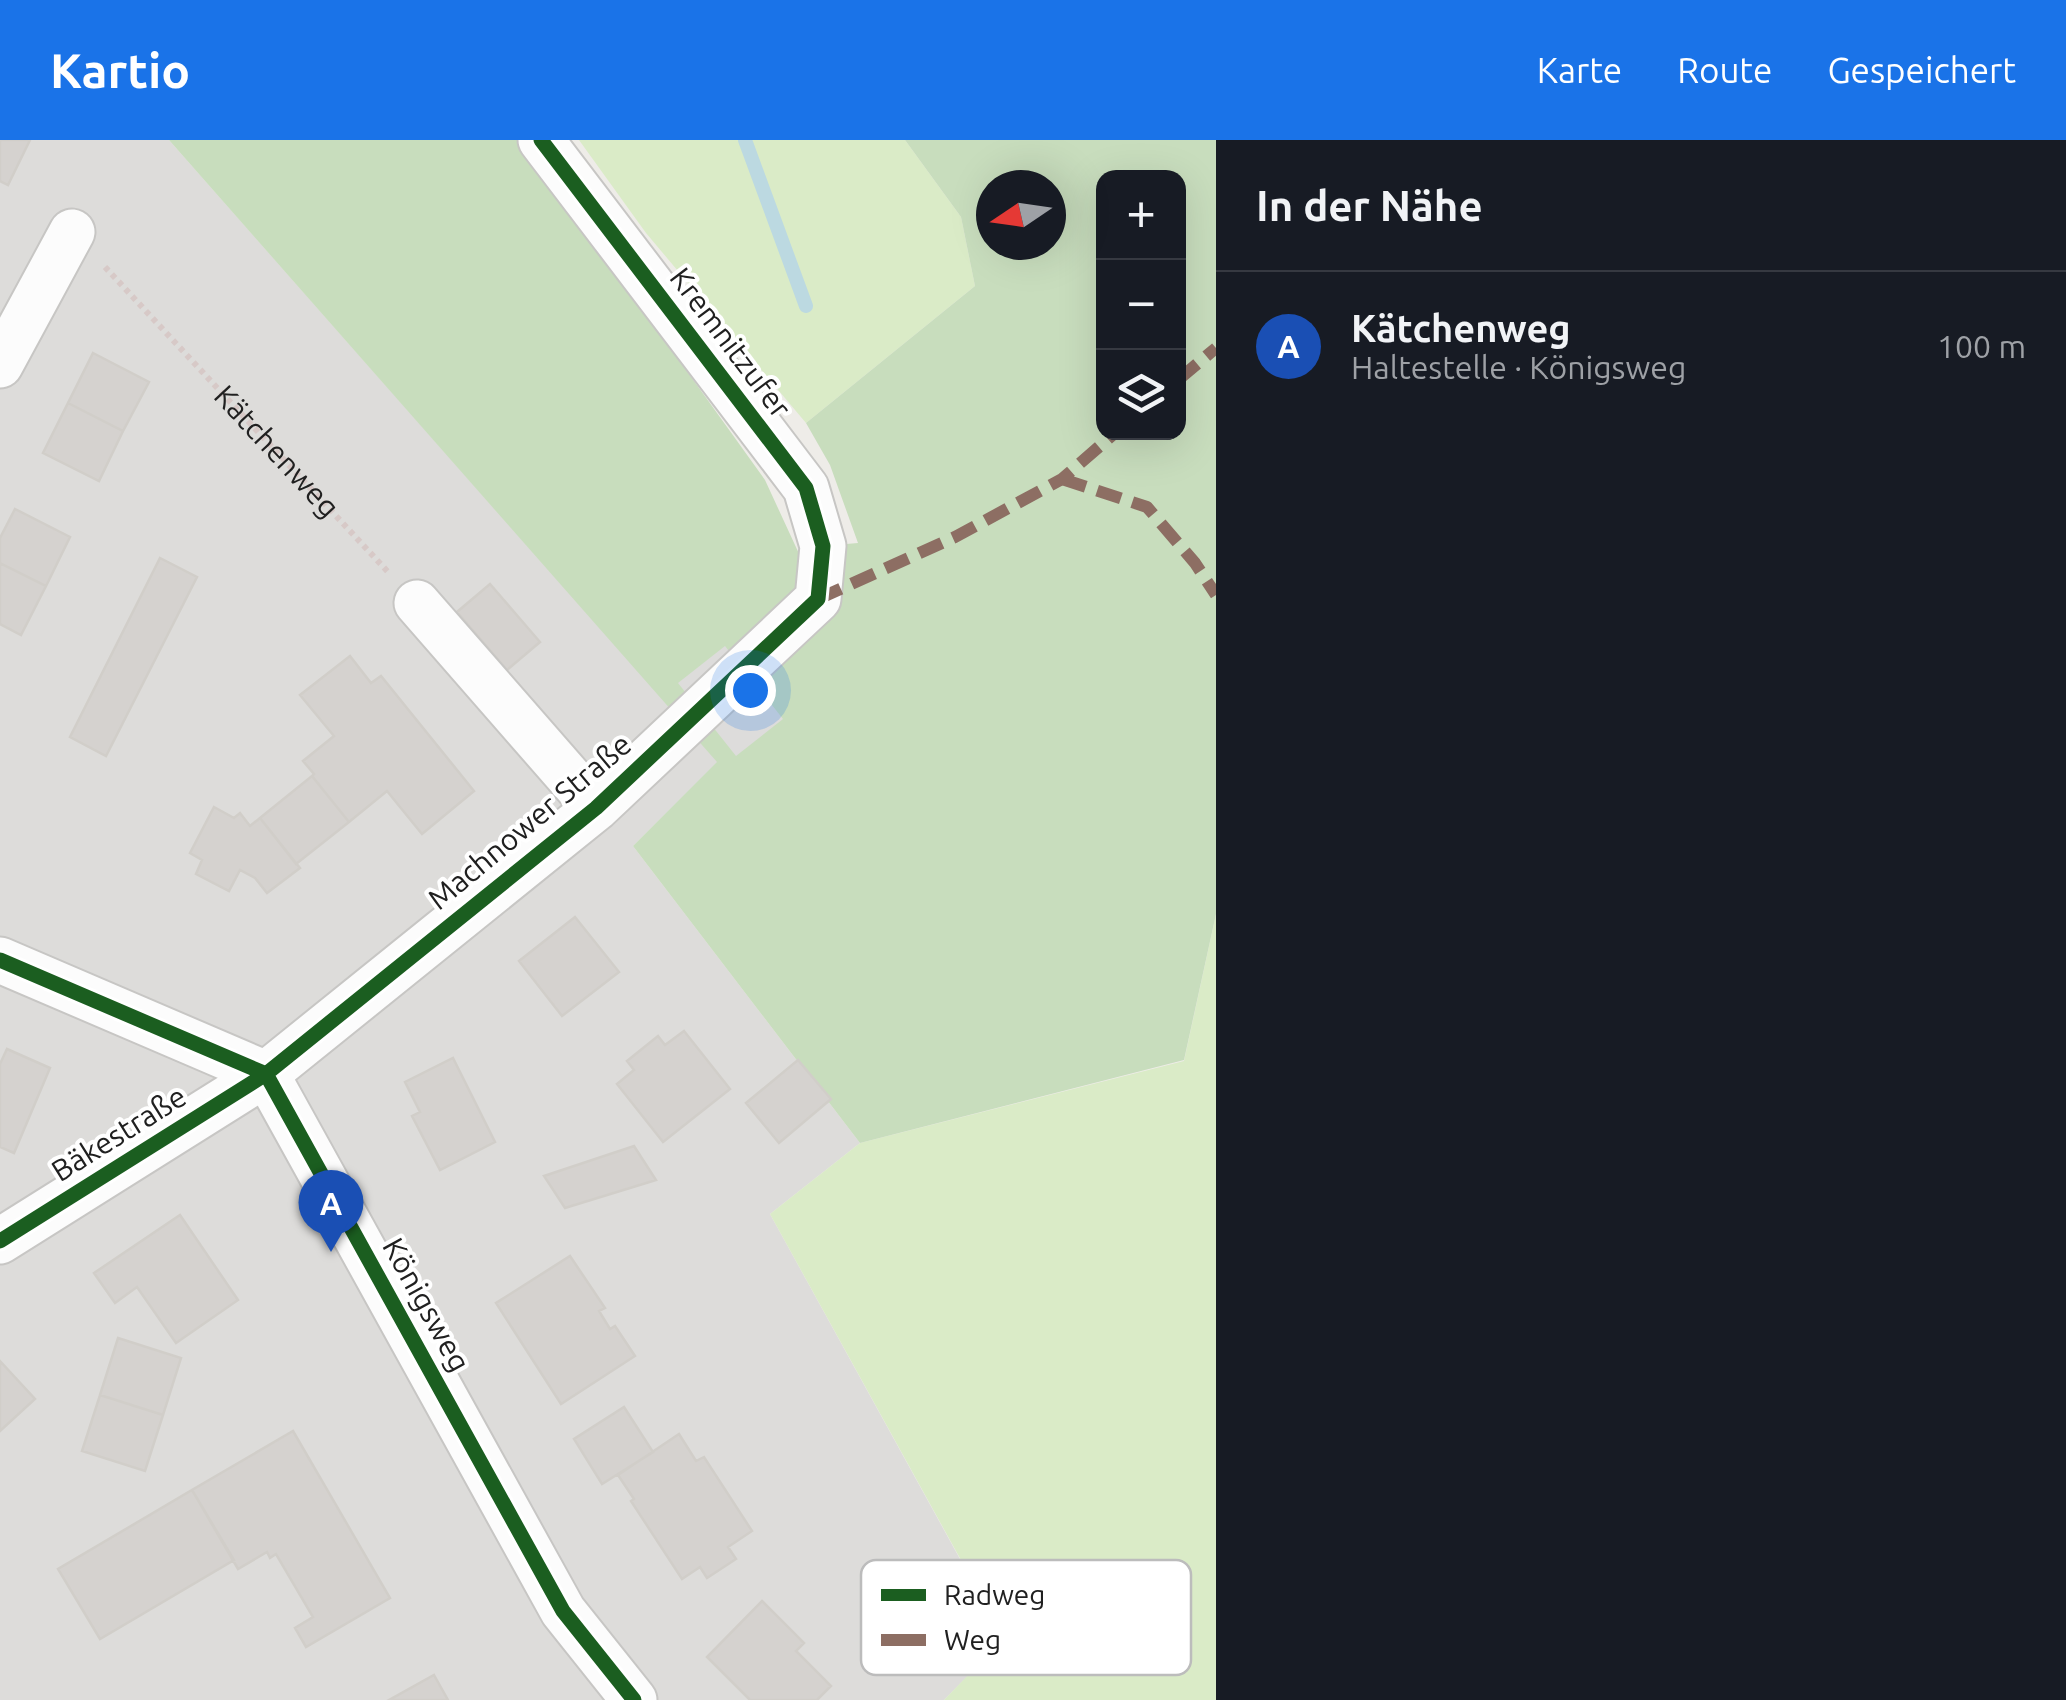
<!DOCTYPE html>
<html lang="de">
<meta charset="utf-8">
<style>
:root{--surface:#171b24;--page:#242831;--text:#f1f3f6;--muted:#9ea1a6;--line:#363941;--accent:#1a73e8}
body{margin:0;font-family:Ubuntu,sans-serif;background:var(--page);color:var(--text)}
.controls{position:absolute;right:30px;top:30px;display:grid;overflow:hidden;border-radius:20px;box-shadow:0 10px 40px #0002}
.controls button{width:90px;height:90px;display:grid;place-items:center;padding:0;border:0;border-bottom:2px solid var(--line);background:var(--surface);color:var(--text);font:50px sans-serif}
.compass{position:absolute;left:976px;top:30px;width:90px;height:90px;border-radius:50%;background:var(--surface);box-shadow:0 10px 40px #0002;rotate:257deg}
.you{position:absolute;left:750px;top:550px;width:35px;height:35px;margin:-25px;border:8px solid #fff;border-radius:50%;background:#1a73e8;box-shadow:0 0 0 15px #1a73e833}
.badge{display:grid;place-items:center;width:65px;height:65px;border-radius:50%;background:var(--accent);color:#fff;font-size:32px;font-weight:700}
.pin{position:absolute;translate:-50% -82px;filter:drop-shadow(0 2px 5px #0008)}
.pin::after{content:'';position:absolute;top:52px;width:35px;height:30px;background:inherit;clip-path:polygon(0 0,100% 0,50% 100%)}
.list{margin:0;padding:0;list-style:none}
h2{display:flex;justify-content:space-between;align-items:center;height:130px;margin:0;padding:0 40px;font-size:42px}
h2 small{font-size:32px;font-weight:400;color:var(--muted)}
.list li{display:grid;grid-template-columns:65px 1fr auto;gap:30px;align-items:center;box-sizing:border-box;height:150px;padding:0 40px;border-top:2px solid var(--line)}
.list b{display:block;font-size:38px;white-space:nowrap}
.list p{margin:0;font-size:32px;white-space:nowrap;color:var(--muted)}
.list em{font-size:32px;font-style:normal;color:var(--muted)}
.icon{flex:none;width:55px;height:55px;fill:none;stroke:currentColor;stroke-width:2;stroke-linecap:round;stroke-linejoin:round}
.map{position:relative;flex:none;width:1216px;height:1560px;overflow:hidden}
header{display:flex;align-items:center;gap:60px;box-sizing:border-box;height:140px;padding:0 50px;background:var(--accent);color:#fff}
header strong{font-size:48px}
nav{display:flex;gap:55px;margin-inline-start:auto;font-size:35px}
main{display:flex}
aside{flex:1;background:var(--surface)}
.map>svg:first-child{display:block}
</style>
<header>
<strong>Kartio</strong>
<nav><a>Karte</a><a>Route</a><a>Gespeichert</a></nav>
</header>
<main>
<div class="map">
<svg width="1216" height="1560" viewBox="0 0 1216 1560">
<rect width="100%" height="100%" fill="#eeece8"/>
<path fill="#dddcda" d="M0,0H169L718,622L633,706L860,1003L770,1074L1004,1499L944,1560H0Z"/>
<path fill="#daebc7" d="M579,0H905L961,77L975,146L806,283L646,93Z
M1216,774V1560H944L1004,1498L770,1074L860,1003L1184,921Z"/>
<path fill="#c8ddbd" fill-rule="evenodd" d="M169,0H521L765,340L801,418L823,406L858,403L830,325L806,283L975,146L961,77L905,0H1216V774L1184,920L860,1003L633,706L717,622ZM1104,38H1178V292H1104ZM991,45H1051V105H991Z"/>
<path fill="#dddcdb" d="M725,506L783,579L736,616L678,543Z"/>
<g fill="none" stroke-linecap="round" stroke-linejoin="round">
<path stroke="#bcd9e1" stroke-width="14" d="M745,0L806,166"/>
</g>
<path fill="#d5d2cf" stroke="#d1cec9" stroke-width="2.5" d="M0,0H30L8,45L0,41Z
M93,213L149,242L123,291L68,263Z
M68,263L123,291L99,341L43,313Z
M15,369L70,397L46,446L0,423V398Z
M160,418L197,437L106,616L70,597Z
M0,423L46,446L21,495L0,484Z
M490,444L540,502L507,530L457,472Z
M350,516L371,543L381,536L474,651L422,694L387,651L349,682L312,636L314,634L303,621L334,596L300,555Z
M312,636L349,682L296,724L260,678Z
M214,667L234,678L240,673L250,686L260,678L300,728L267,753L255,738L240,730L229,751L196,734L202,720L190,713Z
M575,777L619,832L562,876L519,821Z
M684,891L730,949L663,1002L617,944L634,930L627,921L658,896L665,905Z
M7,909L50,928L14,1013L0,1007V924Z
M453,918L495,1002L440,1030L412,976L420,972L405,942Z
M798,920L831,959L779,1003L746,963Z
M634,1006L656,1040L565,1068L544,1036Z
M180,1075L238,1160L176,1203L137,1147L115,1163L94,1133Z
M570,1116L605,1168L599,1171L610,1189L615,1186L635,1216L561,1264L496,1163Z
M118,1198L181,1218L163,1275L100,1255Z
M0,1221L35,1259L0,1291Z
M100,1255L163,1275L145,1331L82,1311Z
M624,1267L653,1312L602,1344L574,1299Z
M293,1291L390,1458L306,1507L295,1488L313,1477L276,1414L270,1418L267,1412L238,1429L192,1350Z
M679,1294L696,1321L704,1317L752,1391L728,1407L736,1419L707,1438L700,1427L682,1439L631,1361L634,1359L618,1335Z
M192,1350L234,1420L100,1499L58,1429Z
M762,1461L804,1503L796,1511L831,1546L817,1560H750L707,1517Z
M434,1535L448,1560H389Z"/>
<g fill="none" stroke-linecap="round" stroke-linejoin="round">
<defs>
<path id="minor" d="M0,225L72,92
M417,463L596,668
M0,820L266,934L563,1471L634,1560
M0,1101L266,934L596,668L818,459L823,406L806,348L541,0"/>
</defs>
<use href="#minor" stroke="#c7c6c4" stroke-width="49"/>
<path stroke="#d7c9c7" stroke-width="6" stroke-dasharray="5 5" stroke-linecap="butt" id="s1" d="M105,127L389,433"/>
<use href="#minor" stroke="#fcfcfc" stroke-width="45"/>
<path stroke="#8d6e63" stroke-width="12" stroke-dasharray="25 12" stroke-linecap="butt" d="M1178,240L1216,208
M1062,339L1147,367L1195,423L1216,455
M818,459L955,397L1062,339L1116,292"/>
<defs>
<path id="cycleway" d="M0,820L266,934L563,1471L634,1560
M0,1101L266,934L596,668L818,459L823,406L806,348L541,0"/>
</defs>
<use href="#cycleway" stroke="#fff" stroke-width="21"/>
<use href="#cycleway" stroke="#1b5e20" stroke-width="15"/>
</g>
<g text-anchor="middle" stroke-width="8" stroke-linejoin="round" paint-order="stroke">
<g font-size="30" fill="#202020" stroke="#fff">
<text transform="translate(730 203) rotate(53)" y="10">Kremnitzufer</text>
<text dy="10" stroke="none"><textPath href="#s1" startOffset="252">Kätchenweg</textPath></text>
<text transform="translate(530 682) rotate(-40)" y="10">Machnower Straße</text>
<text transform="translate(119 994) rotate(-32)" y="10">Bäkestraße</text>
<text transform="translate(426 1165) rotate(61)" y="10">Königsweg</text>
</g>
</g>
<rect x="861" y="1420" width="330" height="115" rx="15" fill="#fff" stroke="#bcbcbc" stroke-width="2.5"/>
<rect x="881" y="1449" width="45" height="12" fill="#1b5e20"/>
<rect x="881" y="1494" width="45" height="12" fill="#8d6e63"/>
<g font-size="28" fill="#202020">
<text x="944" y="1465">Radweg</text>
<text x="944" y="1510">Weg</text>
</g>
</svg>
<div class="controls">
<button>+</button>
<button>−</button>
<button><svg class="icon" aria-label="layers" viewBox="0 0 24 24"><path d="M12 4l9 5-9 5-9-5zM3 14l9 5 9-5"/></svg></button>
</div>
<svg class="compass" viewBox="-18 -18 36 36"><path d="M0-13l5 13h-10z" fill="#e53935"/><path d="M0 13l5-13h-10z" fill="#9ea1a6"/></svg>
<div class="you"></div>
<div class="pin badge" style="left:331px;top:1112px;background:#1a4fb4">A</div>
</div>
<aside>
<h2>In der Nähe<small></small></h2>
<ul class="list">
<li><span class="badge" style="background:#1a4fb4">A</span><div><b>Kätchenweg</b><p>Haltestelle · Königsweg</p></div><em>100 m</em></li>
</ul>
</aside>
</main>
